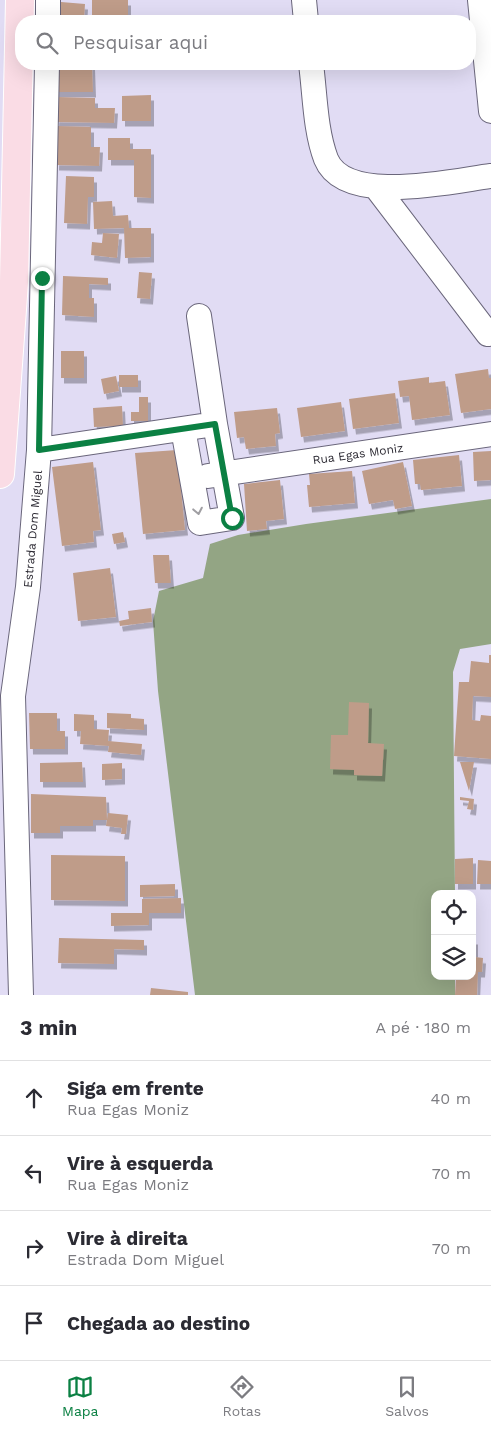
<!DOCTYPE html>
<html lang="pt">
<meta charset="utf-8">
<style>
:root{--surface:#fff;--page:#f2f2f3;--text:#2b2b33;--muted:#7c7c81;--line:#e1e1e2;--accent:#0b8043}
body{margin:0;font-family:"Work Sans",sans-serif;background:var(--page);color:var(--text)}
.controls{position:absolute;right:15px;bottom:15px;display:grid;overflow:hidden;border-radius:10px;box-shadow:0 5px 20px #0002}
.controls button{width:45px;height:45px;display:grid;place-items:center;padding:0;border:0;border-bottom:1px solid var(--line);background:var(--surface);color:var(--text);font:25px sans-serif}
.stop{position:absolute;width:15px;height:15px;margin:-11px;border:4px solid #0b8043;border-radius:50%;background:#fff}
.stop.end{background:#0b8043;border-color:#fff;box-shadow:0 1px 5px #0008}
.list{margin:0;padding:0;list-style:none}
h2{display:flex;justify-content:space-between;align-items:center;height:65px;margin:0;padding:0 20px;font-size:21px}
h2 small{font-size:16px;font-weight:400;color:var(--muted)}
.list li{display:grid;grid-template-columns:32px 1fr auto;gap:15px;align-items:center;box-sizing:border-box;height:75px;padding:0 20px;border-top:1px solid var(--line)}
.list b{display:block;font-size:19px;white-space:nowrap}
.list p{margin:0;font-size:16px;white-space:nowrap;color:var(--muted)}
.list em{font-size:16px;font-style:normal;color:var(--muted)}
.icon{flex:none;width:28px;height:28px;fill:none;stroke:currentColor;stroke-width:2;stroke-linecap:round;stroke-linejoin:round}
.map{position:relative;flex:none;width:491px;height:995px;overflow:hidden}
.search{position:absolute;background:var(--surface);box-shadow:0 5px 20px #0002;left:15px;right:15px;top:15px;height:55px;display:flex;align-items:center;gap:12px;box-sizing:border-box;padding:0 18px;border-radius:20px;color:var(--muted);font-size:19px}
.sheet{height:365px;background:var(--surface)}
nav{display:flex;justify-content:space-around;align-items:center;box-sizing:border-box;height:70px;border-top:1px solid var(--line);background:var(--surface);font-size:14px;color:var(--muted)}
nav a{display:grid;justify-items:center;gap:2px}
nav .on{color:var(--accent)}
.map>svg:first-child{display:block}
</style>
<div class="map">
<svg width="491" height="995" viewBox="0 0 491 995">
<defs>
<filter id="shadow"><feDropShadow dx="3" dy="5.5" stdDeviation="0" flood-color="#0004"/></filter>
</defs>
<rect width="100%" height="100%" fill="#e1dcf4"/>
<path fill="#93a584" d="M491,499V644L460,649L453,672L455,894H435V976H455V995H195L158,691L153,621L159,591L203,578L210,544L238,535L306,524Z"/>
<path fill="#bf9c89" filter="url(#shadow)" d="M92,0H128V19H92Z
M61,2L85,4L84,19L92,21H60Z
M56,64H92L93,92H56Z
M151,95V121H122V96Z
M57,97L95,98V108H115L114,123L56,122Z
M57,126L91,127V147H100L99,166L56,165Z
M108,138H130V149H151V198L134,197V160H108Z
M66,176L94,177V197H88L87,224L64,223Z
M112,201L113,216L128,215L129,228H151V257L125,258L124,228L94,229L93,202Z
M103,233L119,234L117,258L91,255L92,242L102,243Z
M139,272L152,273L150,299L137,298Z
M63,276L108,278V285L89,284V298H94V317L62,315Z
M61,351H84V378H61Z
M488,369L489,378H491V409L461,413L455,374Z
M119,375H138V387H119Z
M116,376L119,391L104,394L101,379Z
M429,377V383L445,381L450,415L412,420L409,396L400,397L398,381Z
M395,393L399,423L353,429L349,399Z
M139,397H148V421H131V412H139Z
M341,402L345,431L301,437L297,408Z
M122,406L123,426L94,427L93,408Z
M277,408L280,433L275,434L276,446L246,449L244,437L237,438L234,412Z
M177,450L185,530L143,534L135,453Z
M491,451V480L474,481L473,452Z
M459,455L462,486L421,490L420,484H415L413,460Z
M93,462L101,530L93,531L94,542L62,546L52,467Z
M403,462L412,506L395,509L393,500L369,504L362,471Z
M352,471L355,503L309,507L307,485H310L309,474Z
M280,480L284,519L266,521L267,529L247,531L244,484Z
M123,532L125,542L114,544L112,534Z
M153,555H169L171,583H155Z
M110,568L116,617L78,621L73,573Z
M151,608L152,622L120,626L119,621L129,619L128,611Z
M489,655H491V697L473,696L472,720L480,721L481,715L491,716V759L454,756L459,682H469L471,661L489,663Z
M349,702L369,703L368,743L384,744L382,776L354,775V770L330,769L331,735H348Z
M29,713H57V731H65V749H30Z
M107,713L131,714V718L144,719V730L107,728Z
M74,714L94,715V729L109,730L108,741L142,744L141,755L108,752L109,746L80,744L81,731H74Z
M82,762L83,782H40V763Z
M460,762H474L469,791Z
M122,763V779L102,780V764Z
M31,794L106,797L107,820H93V826H60V833H31Z
M460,797L474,799L473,810L467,809L469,801L460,800Z
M108,813L128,815L126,834H121L122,828L106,826Z
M51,855L125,856V901L51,900Z
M473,858V884H455V859Z
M478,860L491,861V884H477Z
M175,884V896L140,897V885Z
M465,890V894H455L454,891Z
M181,898V913H149V925L111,926V913H142V899Z
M59,938L144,940V950L114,949V964L58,963Z
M472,939H475V957L483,958L482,972H478L477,995H455L456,976H472Z
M151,988L188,992V995H150Z"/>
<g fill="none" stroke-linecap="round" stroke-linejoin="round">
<defs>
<path id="minor" d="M304,0L306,21
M480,0L491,111
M48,21V0
M311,64C315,94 315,130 326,159C345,206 452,181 491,176
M376,187L488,334
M199,316L215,424
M39,450L215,424L232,518L200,523L183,429
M208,476L491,434
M21,995L13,696L28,587L39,450L47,64"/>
<path id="major" d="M0,474L14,282L20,0"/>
</defs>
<use href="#minor" stroke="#6a667b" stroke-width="26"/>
<use href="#major" stroke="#fff" stroke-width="30"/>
<use href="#minor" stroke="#fff" stroke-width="24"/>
<use href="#major" stroke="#fadce5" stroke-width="28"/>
</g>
<defs><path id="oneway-chevron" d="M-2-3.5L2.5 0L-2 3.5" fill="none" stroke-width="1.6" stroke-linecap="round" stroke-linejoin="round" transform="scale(1.25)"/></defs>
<use stroke="#a09fa3" href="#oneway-chevron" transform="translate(198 511) rotate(79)"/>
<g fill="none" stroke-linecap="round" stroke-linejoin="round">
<path stroke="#0b8043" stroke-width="6" d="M42,278L39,450L215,424L232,518"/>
</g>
<g text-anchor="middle" stroke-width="4.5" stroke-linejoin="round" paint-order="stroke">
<g font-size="12" fill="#2c2a33" stroke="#fff">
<text transform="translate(358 454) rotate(-8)" y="4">Rua Egas Moniz</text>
<text transform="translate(33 529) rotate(-85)" y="4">Estrada Dom Miguel</text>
</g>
</g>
</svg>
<div class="controls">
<button><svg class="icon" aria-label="locate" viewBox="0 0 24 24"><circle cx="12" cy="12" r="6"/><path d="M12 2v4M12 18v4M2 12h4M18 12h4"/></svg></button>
<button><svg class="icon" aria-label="layers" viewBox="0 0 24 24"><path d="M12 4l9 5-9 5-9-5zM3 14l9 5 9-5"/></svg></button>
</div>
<div class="stop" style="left:232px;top:518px"></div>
<div class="stop end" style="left:42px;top:278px"></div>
<div class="search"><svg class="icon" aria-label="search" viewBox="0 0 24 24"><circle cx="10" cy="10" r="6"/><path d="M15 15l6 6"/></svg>Pesquisar aqui</div>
</div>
<section class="sheet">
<h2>3 min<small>A pé · 180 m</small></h2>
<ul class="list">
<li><svg class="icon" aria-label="ahead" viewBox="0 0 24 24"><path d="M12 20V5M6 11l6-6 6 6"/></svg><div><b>Siga em frente</b><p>Rua Egas Moniz</p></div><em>40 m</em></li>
<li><svg class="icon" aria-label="left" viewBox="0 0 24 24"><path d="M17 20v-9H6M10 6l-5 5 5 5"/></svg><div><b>Vire à esquerda</b><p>Rua Egas Moniz</p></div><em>70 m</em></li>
<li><svg class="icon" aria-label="right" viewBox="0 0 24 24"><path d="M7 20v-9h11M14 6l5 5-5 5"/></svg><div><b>Vire à direita</b><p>Estrada Dom Miguel</p></div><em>70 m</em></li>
<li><svg class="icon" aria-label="arrive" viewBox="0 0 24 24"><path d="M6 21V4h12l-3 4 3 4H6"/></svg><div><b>Chegada ao destino</b></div></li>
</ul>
</section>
<nav>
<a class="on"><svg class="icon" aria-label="map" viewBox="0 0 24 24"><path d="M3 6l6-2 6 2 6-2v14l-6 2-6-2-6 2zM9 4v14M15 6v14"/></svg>Mapa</a>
<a><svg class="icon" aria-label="directions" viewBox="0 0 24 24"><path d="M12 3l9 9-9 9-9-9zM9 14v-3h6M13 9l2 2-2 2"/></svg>Rotas</a>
<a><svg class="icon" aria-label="saved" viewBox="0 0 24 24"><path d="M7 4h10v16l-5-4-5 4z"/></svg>Salvos</a>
</nav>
